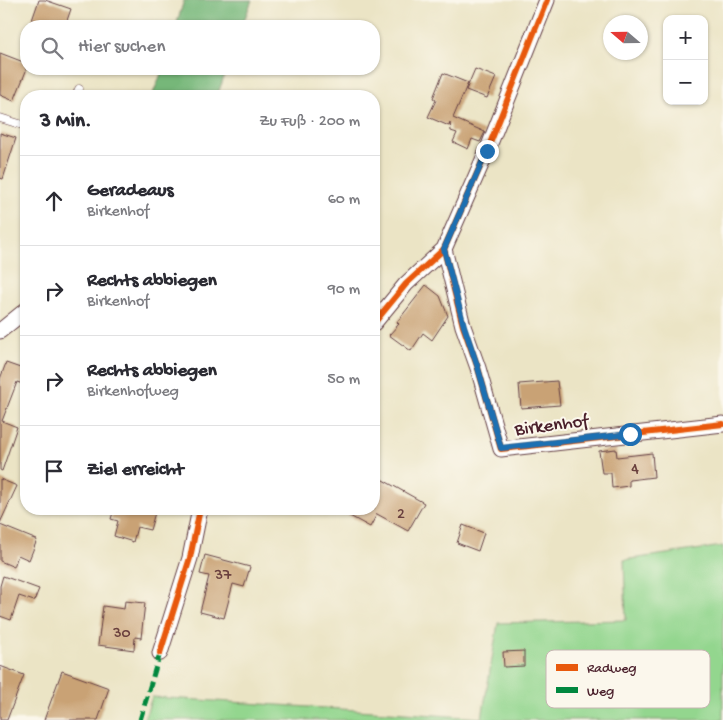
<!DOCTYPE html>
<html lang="de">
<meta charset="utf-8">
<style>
:root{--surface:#fff;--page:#f2f2f3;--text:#2b2b33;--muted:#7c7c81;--line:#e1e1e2}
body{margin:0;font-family:"Gochi Hand",sans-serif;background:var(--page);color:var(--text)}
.controls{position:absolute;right:15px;top:15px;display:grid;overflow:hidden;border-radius:10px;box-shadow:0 1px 4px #0004}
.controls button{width:45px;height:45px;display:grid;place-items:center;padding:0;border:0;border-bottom:1px solid var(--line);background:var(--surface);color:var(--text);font:25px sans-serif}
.compass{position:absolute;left:603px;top:15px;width:45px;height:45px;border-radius:50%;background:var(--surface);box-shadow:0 1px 4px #0004;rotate:290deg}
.stop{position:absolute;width:15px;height:15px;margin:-11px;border:4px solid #1f6fb2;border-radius:50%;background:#fff}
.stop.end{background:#1f6fb2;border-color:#fff;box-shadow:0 1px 5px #0008}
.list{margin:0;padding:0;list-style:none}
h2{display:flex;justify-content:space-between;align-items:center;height:65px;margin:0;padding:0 20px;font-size:21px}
h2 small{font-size:16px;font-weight:400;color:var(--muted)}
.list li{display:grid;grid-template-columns:32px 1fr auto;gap:15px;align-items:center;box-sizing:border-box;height:90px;padding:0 20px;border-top:1px solid var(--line)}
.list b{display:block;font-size:19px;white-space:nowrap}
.list p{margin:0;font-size:16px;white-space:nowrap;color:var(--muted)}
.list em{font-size:16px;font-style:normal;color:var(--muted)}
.icon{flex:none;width:28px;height:28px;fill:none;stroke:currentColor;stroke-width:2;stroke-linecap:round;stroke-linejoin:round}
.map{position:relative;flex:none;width:723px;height:720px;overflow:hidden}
.search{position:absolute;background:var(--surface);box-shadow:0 1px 4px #0004;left:20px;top:20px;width:360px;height:55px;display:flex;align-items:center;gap:12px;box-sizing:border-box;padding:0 18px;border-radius:20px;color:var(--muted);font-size:19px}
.panel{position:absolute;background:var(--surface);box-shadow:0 1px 4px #0004;left:20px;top:90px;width:360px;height:425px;border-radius:20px}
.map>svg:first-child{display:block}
</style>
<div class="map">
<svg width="723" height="720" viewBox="0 0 723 720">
<rect width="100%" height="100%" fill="#fbf7ec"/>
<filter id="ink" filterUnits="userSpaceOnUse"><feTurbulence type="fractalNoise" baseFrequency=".02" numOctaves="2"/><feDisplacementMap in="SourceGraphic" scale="10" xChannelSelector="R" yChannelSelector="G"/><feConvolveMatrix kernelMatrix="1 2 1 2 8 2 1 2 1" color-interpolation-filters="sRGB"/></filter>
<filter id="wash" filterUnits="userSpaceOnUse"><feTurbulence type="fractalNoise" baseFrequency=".0096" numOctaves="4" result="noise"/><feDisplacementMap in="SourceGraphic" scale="20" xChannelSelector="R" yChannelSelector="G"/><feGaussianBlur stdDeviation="1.12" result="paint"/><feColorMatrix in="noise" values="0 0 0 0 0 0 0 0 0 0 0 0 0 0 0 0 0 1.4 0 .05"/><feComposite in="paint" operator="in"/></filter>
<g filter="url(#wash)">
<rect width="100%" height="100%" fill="#ebe4c5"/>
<path fill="#93d68e" stroke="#6e7a5c" d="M723,546V720H144L152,697L482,718L498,623L626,620L624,560Z"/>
<path fill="#76b779" stroke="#606b52" d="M184,0H252L242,26H176Z
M163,69H227L217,96H213L190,91L187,96H152Z"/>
<g id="blocks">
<path fill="#c9a275" d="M39,0H45L71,9L65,26H30Z
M0,53L26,63V71L14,101L0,95Z
M475,69L496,77L487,98L466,90Z
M443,73L468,83L453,118L485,132L480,142L472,139L468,149L453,142L457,133L451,131L450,123L449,126L428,117L436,100L433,98Z
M0,133L16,138L3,179L0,178Z
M426,285L440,296L448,316L432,340L423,333L411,351L389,335L399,324L397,322Z
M6,363L26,370V385L17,382L2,421L17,427L2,471L0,470V379Z
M557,381L560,405L521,408L519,384Z
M616,449L617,457L652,453L654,477L629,480V486L612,488L611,473H602L599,451Z
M374,475L424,503L408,531L377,514L370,527L337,509H374Z
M0,479L17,486L0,523Z
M114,509H156L150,530L137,527L133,542L114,536L118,521L111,519Z
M0,525L37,540L29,560L18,555L14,567L0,561Z
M463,525L484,533L478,551L457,543Z
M205,555L250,567L244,587L233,584L224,618L200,612L209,576L200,574Z
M3,576L39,589L34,601L19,596L11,620L0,616V586Z
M125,601L145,603L141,638L135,637L134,650L98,645L103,606L124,609Z
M524,651V666L504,667L503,652Z
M0,666L24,675L7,720H0Z
M62,671L109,688L98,720H44Z"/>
</g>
</g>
<g filter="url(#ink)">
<use href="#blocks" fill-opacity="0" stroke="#623d42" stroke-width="1"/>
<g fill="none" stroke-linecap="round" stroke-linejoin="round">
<defs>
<path id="lane" d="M76,96L79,89
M0,118L26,126"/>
<path id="street" d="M444,249L463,326L478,368L501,449L723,424
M374,323L406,284L444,249L487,151L547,0
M0,331L26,310
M160,653L190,558L200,509"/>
</defs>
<use href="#lane" stroke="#623d42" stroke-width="9"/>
<use href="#street" stroke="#623d42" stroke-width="17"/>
<use href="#lane" stroke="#fff" stroke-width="8"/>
<use href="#street" stroke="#fff" stroke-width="15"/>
<path stroke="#00873e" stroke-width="5" stroke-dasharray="10 5" stroke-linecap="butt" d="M140,720L160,653"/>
<defs>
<path id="cycleway" d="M444,249L463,326L478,368L501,449L723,424
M374,323L406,284L444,249L487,151L547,0
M160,653L190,558L200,509"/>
</defs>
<use href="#cycleway" stroke="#fbf7ec" stroke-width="9"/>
<use href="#cycleway" stroke="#e8590c" stroke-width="6"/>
</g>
</g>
<g fill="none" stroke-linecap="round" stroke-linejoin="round" filter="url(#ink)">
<path stroke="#1f6fb2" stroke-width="6" d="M487,151L444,249L464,326L478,368L501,448L630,434"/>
</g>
<g text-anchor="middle" stroke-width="4" stroke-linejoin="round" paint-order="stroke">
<g font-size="16" fill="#6a403e">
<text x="635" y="473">4</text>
<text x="401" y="518">2</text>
<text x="223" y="579">37</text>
<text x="122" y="637">30</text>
</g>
<g font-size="19" fill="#4a1f2b" stroke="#fbf7ec">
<text transform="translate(551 423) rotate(-7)" y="7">Birkenhof</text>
</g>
</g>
<rect x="546" y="650" width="164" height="58" rx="8" fill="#fbf7ec" stroke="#c6b6b2" stroke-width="1"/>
<rect x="556" y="664" width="22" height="7" fill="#e8590c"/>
<rect x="556" y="687" width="22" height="6" fill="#00873e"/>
<g font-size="14" fill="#4a1f2b">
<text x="587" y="672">Radweg</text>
<text x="587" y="695">Weg</text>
</g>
</svg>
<div class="controls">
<button>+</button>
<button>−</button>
</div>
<svg class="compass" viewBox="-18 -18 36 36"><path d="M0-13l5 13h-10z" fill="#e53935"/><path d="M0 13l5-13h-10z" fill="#7c7c81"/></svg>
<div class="stop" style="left:630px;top:434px"></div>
<div class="stop end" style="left:487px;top:151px"></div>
<div class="search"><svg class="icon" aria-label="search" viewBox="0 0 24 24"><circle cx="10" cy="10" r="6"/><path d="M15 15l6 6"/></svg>Hier suchen</div>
<section class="panel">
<h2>3 Min.<small>Zu Fuß · 200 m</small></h2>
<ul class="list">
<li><svg class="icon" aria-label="ahead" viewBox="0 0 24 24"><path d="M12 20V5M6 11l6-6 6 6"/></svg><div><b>Geradeaus</b><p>Birkenhof</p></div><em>60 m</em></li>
<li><svg class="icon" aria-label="right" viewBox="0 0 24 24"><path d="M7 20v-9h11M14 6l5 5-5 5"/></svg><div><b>Rechts abbiegen</b><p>Birkenhof</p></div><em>90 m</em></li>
<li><svg class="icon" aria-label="right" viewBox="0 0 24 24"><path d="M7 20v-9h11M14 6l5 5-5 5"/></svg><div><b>Rechts abbiegen</b><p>Birkenhofweg</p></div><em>50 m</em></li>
<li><svg class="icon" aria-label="arrive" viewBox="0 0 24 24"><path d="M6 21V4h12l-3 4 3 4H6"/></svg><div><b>Ziel erreicht</b></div></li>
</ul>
</section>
</div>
